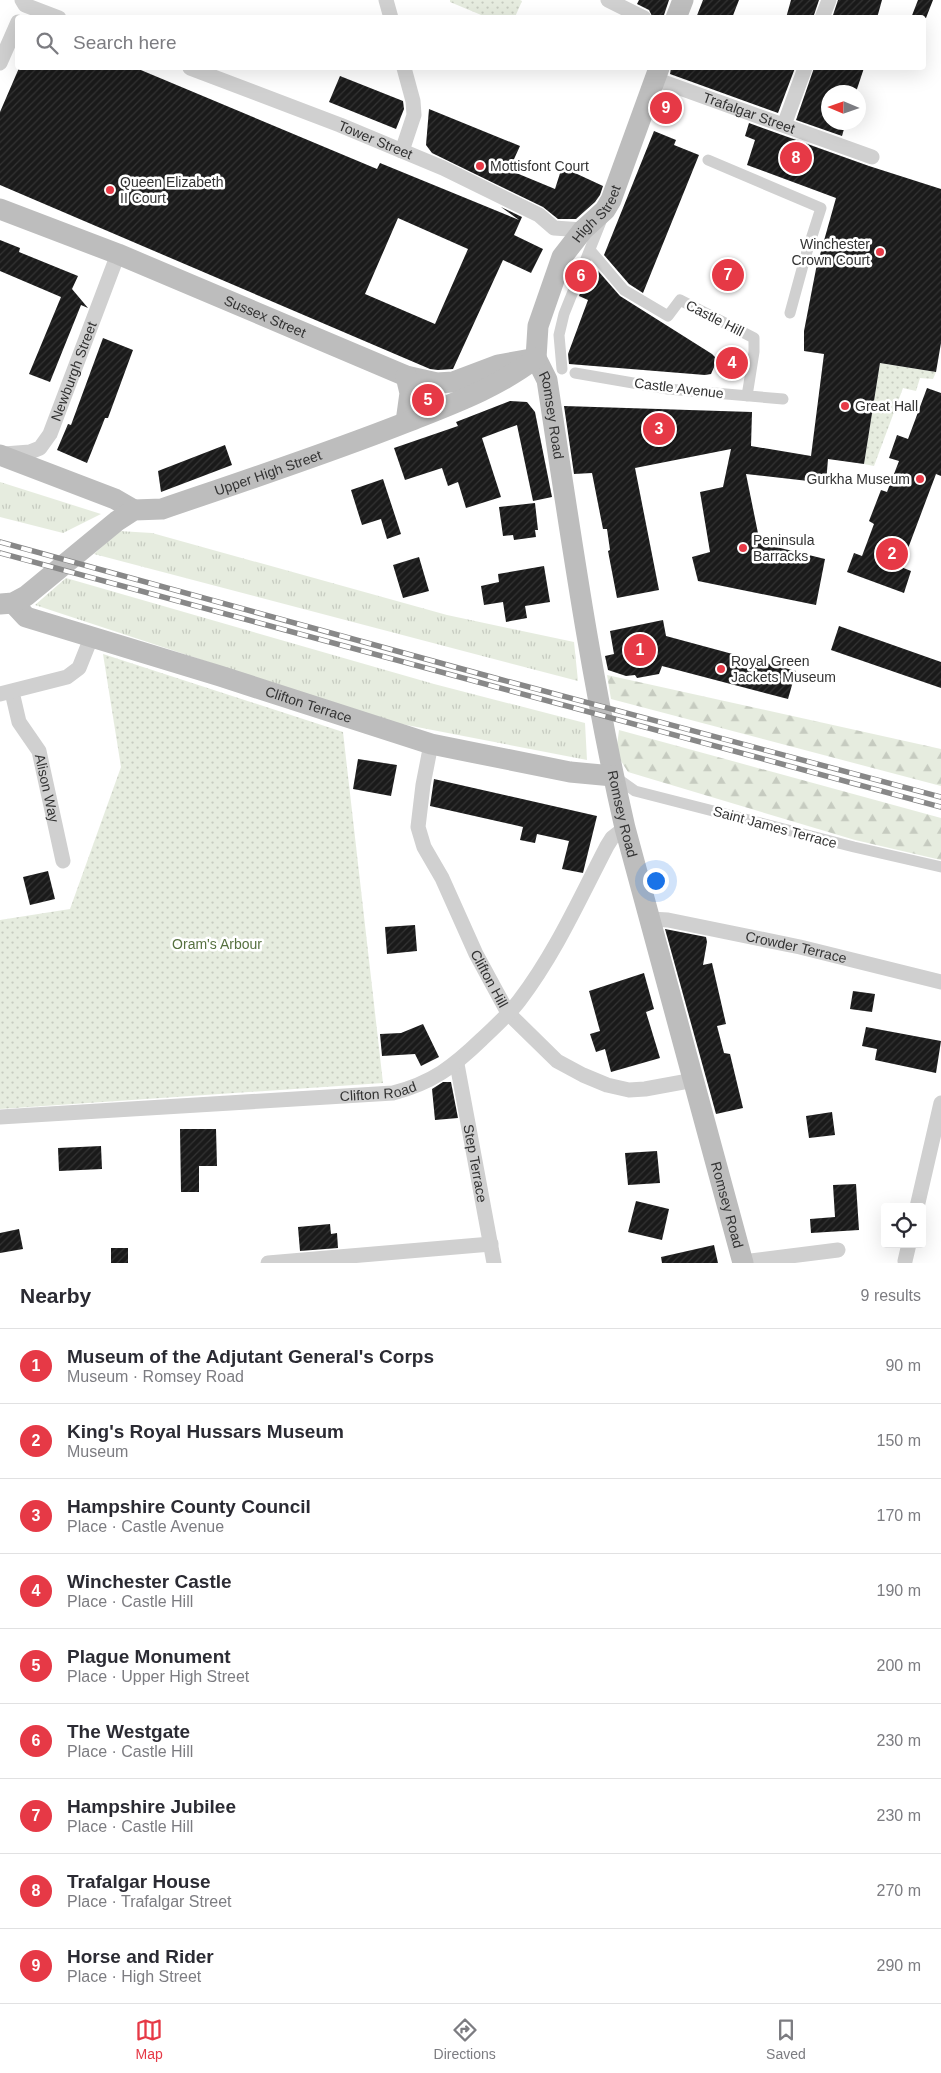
<!DOCTYPE html>
<meta charset="utf-8">
<style>
:root{--surface:#fff;--page:#f2f2f3;--text:#2b2b33;--muted:#7c7c81;--line:#e1e1e2;--accent:#e63946}
body{margin:0;font-family:Arial,sans-serif;background:var(--page);color:var(--text)}
.controls{position:absolute;right:15px;bottom:15px;display:grid;overflow:hidden;border-radius:5px;box-shadow:0 5px 20px #0002}
.controls button{width:45px;height:45px;display:grid;place-items:center;padding:0;border:0;border-bottom:1px solid var(--line);background:var(--surface);color:var(--text);font:25px sans-serif}
.compass{position:absolute;left:821px;top:85px;width:45px;height:45px;border-radius:50%;background:var(--surface);box-shadow:0 5px 20px #0002;rotate:272deg}
.you{position:absolute;left:655px;top:880px;width:18px;height:18px;margin:-12px;border:4px solid #fff;border-radius:50%;background:#1a73e8;box-shadow:0 0 0 8px #1a73e833}
.badge{display:grid;place-items:center;width:32px;height:32px;border-radius:50%;background:var(--accent);color:#fff;font-size:16px;font-weight:700}
.pin{position:absolute;translate:-50% -50%;border:2px solid #fff;box-shadow:0 1px 5px #0006}
.list{margin:0;padding:0;list-style:none}
h2{display:flex;justify-content:space-between;align-items:center;height:65px;margin:0;padding:0 20px;font-size:21px}
h2 small{font-size:16px;font-weight:400;color:var(--muted)}
.list li{display:grid;grid-template-columns:32px 1fr auto;gap:15px;align-items:center;box-sizing:border-box;height:75px;padding:0 20px;border-top:1px solid var(--line)}
.list b{display:block;font-size:19px;white-space:nowrap}
.list p{margin:0;font-size:16px;white-space:nowrap;color:var(--muted)}
.list em{font-size:16px;font-style:normal;color:var(--muted)}
.icon{flex:none;width:28px;height:28px;fill:none;stroke:currentColor;stroke-width:2;stroke-linecap:round;stroke-linejoin:round}
.map{position:relative;flex:none;width:941px;height:1263px;overflow:hidden}
.search{position:absolute;background:var(--surface);box-shadow:0 5px 20px #0002;left:15px;right:15px;top:15px;height:55px;display:flex;align-items:center;gap:12px;box-sizing:border-box;padding:0 18px;border-radius:5px;color:var(--muted);font-size:19px}
.sheet{height:740px;background:var(--surface)}
nav{display:flex;justify-content:space-around;align-items:center;box-sizing:border-box;height:70px;border-top:1px solid var(--line);background:var(--surface);font-size:14px;color:var(--muted)}
nav a{display:grid;justify-items:center;gap:2px}
nav .on{color:var(--accent)}
.map>svg:first-child{display:block}
</style>
<div class="map">
<svg width="941" height="1263" viewBox="0 0 941 1263">
<defs>
<pattern id="grass-tufts" width="24" height="20" patternUnits="userSpaceOnUse" patternTransform="scale(1.25)"><rect width="24" height="20" fill="#e6ecdf"/><path d="M3 7l-1-3M5 7V3M7 7l1-3M15 17l-1-3M17 17v-4M19 17l1-3" fill="none" stroke="#c6cbc0"/></pattern>
<pattern id="forest-firs" width="22" height="20" patternUnits="userSpaceOnUse" patternTransform="scale(1.25)"><rect width="22" height="20" fill="#e6ecdf"/><path d="M5 1l3.5 6h-7zM16 11l3.5 6h-7z" fill="#c6cbc0"/></pattern>
<pattern id="park-dots" width="8" height="8" patternUnits="userSpaceOnUse" patternTransform="scale(1.25)"><rect width="8" height="8" fill="#e6ecdf"/><path d="M2 2h.1M6 6h.1" fill="none" stroke="#c6cbc0" stroke-width="1.8" stroke-linecap="round"/></pattern>
<pattern id="building-hatch" width="6" height="6" patternUnits="userSpaceOnUse" patternTransform="scale(1.25)"><rect width="6" height="6" fill="#1a1a1a"/><path d="M-1 1l2-2M0 6l6-6M5 7l2-2" fill="none" stroke="#333"/></pattern>
</defs>
<rect width="100%" height="100%" fill="#fff"/>
<path fill="url(#grass-tufts)" d="M0,482L101,514L63,533L0,517Z
M119,531L152,533L447,615L574,642L578,681L94,554Z
M66,578L434,684L585,723L587,760L391,722L35,605Z"/>
<path fill="url(#forest-firs)" d="M607,675L941,749V786L611,699Z
M619,730L941,818V860L855,840L628,772L616,753Z"/>
<path fill="url(#park-dots)" d="M450,0H520L522,1L515,17H486L450,2Z
M880,363L936,372L933,379L920,378L916,391L903,388L874,466L864,464Z
M103,654L343,732L383,1083L0,1109V920L70,909L121,767Z"/>
<path fill="url(#building-hatch)" fill-rule="evenodd" d="M639,0H669L663,18H653L649,10L637,4Z
M703,0H739L732,18H696Z
M791,0H819L813,18H786Z
M838,0H882L877,18H832Z
M918,0H933L926,18H911Z
M19,68H136L377,169L380,163L519,220L501,207L522,217L514,235L543,249L531,273L503,260L453,369L438,370L430,369L0,185V112ZM398,218L468,249L435,324L365,294Z
M671,68H795L778,113L670,74Z
M814,68H864L856,92H828V122H846L842,136L796,120Z
M340,76L403,101L404,109L396,129L329,102Z
M429,109L520,146L509,170L555,189L562,167L603,186L600,195L595,202L576,219H558L543,207L432,153L426,145Z
M749,123L869,166L941,189V343L936,372L880,363L864,464L828,459L826,483L746,474L760,543L825,559L816,605L698,581L692,557L710,552L700,492L723,487L731,449L635,468L659,590L617,598L608,551L610,550L607,529H603L592,473L574,474L564,406L752,412L751,446L811,456L824,354L804,351V331L816,269L836,198L747,165L755,140L745,136Z
M654,131L676,140L674,145L699,155L643,293L629,284L604,255Z
M0,240L20,248L19,252L78,276L72,289L88,308L81,305L50,382L29,374L61,297L0,271Z
M592,264L620,296L712,354L715,357V365L711,374L705,375L569,364L568,354L588,300L579,296Z
M103,338L133,350L108,418H105L87,463L57,450L68,424L71,425Z
M927,388L941,393V476L936,474L901,567L911,571L904,593L847,572L854,553L862,556L874,524L869,521L881,490L887,492L899,461L889,458L897,435L908,439Z
M510,401L527,402L535,412L552,497L533,501L517,425L482,438L501,497L466,508L458,482L448,486L442,468L405,480L394,448L458,426L456,422Z
M225,445L232,465L161,492L158,471Z
M383,479L401,534L387,539L381,519L362,525L351,490Z
M535,503L538,530H535L536,537L514,540L513,535L503,536L499,507Z
M419,557L429,591L403,598L393,565Z
M544,566L550,602L525,606L527,618L506,622L503,602L484,605L481,586L499,582L498,574Z
M663,620L666,636L796,671L788,699L662,666L659,674L637,678L635,675L626,676L608,670L605,656L614,654L610,631Z
M839,626L941,662V688L831,650Z
M358,759L397,765L391,796L353,789Z
M434,779L597,816L583,873L562,869L569,841L537,834L535,843L520,840L523,827L430,806Z
M48,871L55,899L30,905L23,877Z
M415,925L417,951L387,954L385,927Z
M665,929L706,937L707,942L703,965L712,963L726,1024L717,1026L724,1053L730,1054L743,1108L716,1114Z
M644,973L654,1009L646,1012L660,1058L611,1072L605,1049L596,1052L590,1034L600,1031L589,991Z
M853,991L875,994L872,1012L850,1009Z
M423,1024L439,1057L421,1066L415,1054L382,1056L380,1034L401,1033Z
M866,1027L941,1041L936,1073L875,1060L877,1049L862,1046Z
M443,1082H451L458,1118L435,1120L432,1089Z
M832,1112L835,1135L809,1138L806,1116Z
M180,1129H216L217,1166H199V1192H181Z
M101,1146L102,1169L59,1171L58,1148Z
M657,1151L660,1183L628,1185L625,1153Z
M856,1184L859,1230L811,1233L810,1219L835,1217L833,1185Z
M636,1201L669,1209L662,1240L628,1232Z
M330,1224L331,1234L337,1233L338,1248L300,1251L298,1227Z
M19,1229L23,1249L0,1253V1233Z
M714,1245L718,1263H662L661,1257Z
M111,1248H128V1263H111Z"/>
<g fill="none" stroke-linecap="round" stroke-linejoin="round">
<path stroke="#d0d0d0" stroke-width="11" d="M708,160L821,208L805,258L790,313
M590,250L624,290L668,316L680,300L754,338V352L747,396
M562,369L559,335L564,314L602,219
M575,373L668,389L783,399
M614,776L635,791L854,847L941,867"/>
<g stroke="#d0d0d0" stroke-width="15">
<path d="M22,0L25,5L59,18"/>
<path d="M386,0L391,18"/>
<path d="M608,0L644,18"/>
<path d="M822,18L829,0"/>
<path d="M0,63L18,22"/>
<path id="s1" d="M190,68L340,125L443,168L539,215L554,228L583,230"/>
<path id="s2" d="M655,79L872,157"/>
<path d="M784,125L805,68"/>
<path d="M402,151L414,115L413,101L404,68"/>
<path id="s3" d="M4,454L30,452L40,448L50,434L118,254"/>
<path id="s4" d="M12,692L19,722L39,751L63,861"/>
<path d="M0,694L67,677L79,668L91,638"/>
<path id="s5" d="M431,744L423,785L418,827L424,847L442,878L476,954L508,1013L557,1061L583,1075L607,1085L629,1090L645,1089L694,1080"/>
<path id="s6" d="M650,919L668,920L800,947L941,982"/>
<path id="s7" d="M457,1064L494,1263"/>
<path id="s8" d="M0,1117L393,1093C432,1083 453,1067 482,1039C495,1027 508,1015 519,1001C555,954 580,898 607,846L612,838L625,828"/>
<path d="M917,1207L941,1103"/>
<path d="M905,1261L909,1244"/>
<path d="M743,1262L838,1250"/>
<path d="M268,1263L491,1244"/>
</g>
<g stroke="#bdbdbd" stroke-width="21">
<path d="M676,18L683,0"/>
<path id="s9" d="M0,209L118,254L406,376L437,383L453,382L498,365L531,359"/>
<path id="s10" d="M536,358L547,380C570,530 591,680 625,828L743,1263"/>
<path id="s11" d="M536,358L538,326L562,257L583,230L605,210L611,200L659,68"/>
<path d="M406,376L410,393L406,422"/>
<path d="M0,455L115,499L134,510"/>
<path id="s12" d="M13,603L26,617L220,676L431,744L570,772L613,776"/>
<path id="s13" d="M0,604L13,603L26,596L117,521L134,510L162,509C244,481 326,454 407,422C452,404 497,388 536,358"/>
</g>
<defs>
<path id="rail" d="M0,542L495,678L941,797
M0,553L941,807"/>
</defs>
<use href="#rail" stroke="#888" stroke-width="5.5"/>
<use href="#rail" stroke="#fff" stroke-width="4" stroke-dasharray="11" stroke-linecap="butt"/>
</g>
<g fill="#e63946" stroke="#fff" stroke-width="2">
<circle cx="480" cy="166" r="5"/>
<circle cx="110" cy="190" r="5"/>
<circle cx="880" cy="252" r="5"/>
<circle cx="845" cy="406" r="5"/>
<circle cx="920" cy="479" r="5"/>
<circle cx="743" cy="548" r="5"/>
<circle cx="721" cy="669" r="5"/>
</g>
<g text-anchor="middle" stroke-width="5" stroke-linejoin="round" paint-order="stroke">
<g font-size="14" fill="#333" stroke="#fff">
<text dy="5" stroke="none"><textPath href="#s2" startOffset="100">Trafalgar Street</textPath></text>
<text dy="5" stroke="none"><textPath href="#s1" startOffset="199">Tower Street</textPath></text>
<text dy="5" stroke="none"><textPath href="#s11" startOffset="161">High Street</textPath></text>
<text dy="5" stroke="none"><textPath href="#s9" startOffset="286">Sussex Street</textPath></text>
<text transform="translate(715 318) rotate(27)" y="5">Castle Hill</text>
<text dy="5" stroke="none"><textPath href="#s3" startOffset="121">Newburgh Street</textPath></text>
<text transform="translate(679 388) rotate(7)" y="5">Castle Avenue</text>
<text dy="5" stroke="none"><textPath href="#s10" startOffset="60">Romsey Road</textPath></text>
<text dy="5" stroke="none"><textPath href="#s13" startOffset="306">Upper High Street</textPath></text>
<text dy="5" stroke="none"><textPath href="#s12" startOffset="315">Clifton Terrace</textPath></text>
<text dy="5" stroke="none"><textPath href="#s4" startOffset="104">Alison Way</textPath></text>
<text dy="5" stroke="none"><textPath href="#s10" startOffset="465">Romsey Road</textPath></text>
<text transform="translate(775 827) rotate(15)" y="5">Saint James Terrace</text>
<text dy="5" stroke="none"><textPath href="#s6" startOffset="149">Crowder Terrace</textPath></text>
<text dy="5" stroke="none"><textPath href="#s5" startOffset="252">Clifton Hill</textPath></text>
<text dy="5" stroke="none"><textPath href="#s8" startOffset="379">Clifton Road</textPath></text>
<text dy="5" stroke="none"><textPath href="#s7" startOffset="101">Step Terrace</textPath></text>
<text dy="5" stroke="none"><textPath href="#s10" startOffset="870">Romsey Road</textPath></text>
</g>
<g font-size="14" fill="#333" stroke="#fff" text-anchor="start">
<text x="490" y="171">Mottisfont Court</text>
<text x="120" y="187">Queen Elizabeth<tspan x="120" dy="16">II Court</tspan></text>
<text x="870" y="249" text-anchor="end">Winchester<tspan x="870" dy="16">Crown Court</tspan></text>
<text x="855" y="411">Great Hall</text>
<text x="910" y="484" text-anchor="end">Gurkha Museum</text>
<text x="753" y="545">Peninsula<tspan x="753" dy="16">Barracks</tspan></text>
<text x="731" y="666">Royal Green<tspan x="731" dy="16">Jackets Museum</tspan></text>
</g>
<g font-size="14" fill="#56703f" stroke="#fff">
<text x="217" y="949">Oram's Arbour</text>
</g>
</g>
</svg>
<div class="controls">
<button><svg class="icon" aria-label="locate" viewBox="0 0 24 24"><circle cx="12" cy="12" r="6"/><path d="M12 2v4M12 18v4M2 12h4M18 12h4"/></svg></button>
</div>
<svg class="compass" viewBox="-18 -18 36 36"><path d="M0-13l5 13h-10z" fill="#e53935"/><path d="M0 13l5-13h-10z" fill="#7c7c81"/></svg>
<div class="you"></div>
<div class="pin badge" style="left:640px;top:650px">1</div>
<div class="pin badge" style="left:892px;top:554px">2</div>
<div class="pin badge" style="left:659px;top:429px">3</div>
<div class="pin badge" style="left:732px;top:363px">4</div>
<div class="pin badge" style="left:428px;top:400px">5</div>
<div class="pin badge" style="left:581px;top:276px">6</div>
<div class="pin badge" style="left:728px;top:275px">7</div>
<div class="pin badge" style="left:796px;top:158px">8</div>
<div class="pin badge" style="left:666px;top:108px">9</div>
<div class="search"><svg class="icon" aria-label="search" viewBox="0 0 24 24"><circle cx="10" cy="10" r="6"/><path d="M15 15l6 6"/></svg>Search here</div>
</div>
<section class="sheet">
<h2>Nearby<small>9 results</small></h2>
<ul class="list">
<li><span class="badge">1</span><div><b>Museum of the Adjutant General's Corps</b><p>Museum · Romsey Road</p></div><em>90 m</em></li>
<li><span class="badge">2</span><div><b>King's Royal Hussars Museum</b><p>Museum</p></div><em>150 m</em></li>
<li><span class="badge">3</span><div><b>Hampshire County Council</b><p>Place · Castle Avenue</p></div><em>170 m</em></li>
<li><span class="badge">4</span><div><b>Winchester Castle</b><p>Place · Castle Hill</p></div><em>190 m</em></li>
<li><span class="badge">5</span><div><b>Plague Monument</b><p>Place · Upper High Street</p></div><em>200 m</em></li>
<li><span class="badge">6</span><div><b>The Westgate</b><p>Place · Castle Hill</p></div><em>230 m</em></li>
<li><span class="badge">7</span><div><b>Hampshire Jubilee</b><p>Place · Castle Hill</p></div><em>230 m</em></li>
<li><span class="badge">8</span><div><b>Trafalgar House</b><p>Place · Trafalgar Street</p></div><em>270 m</em></li>
<li><span class="badge">9</span><div><b>Horse and Rider</b><p>Place · High Street</p></div><em>290 m</em></li>
</ul>
</section>
<nav>
<a class="on"><svg class="icon" aria-label="map" viewBox="0 0 24 24"><path d="M3 6l6-2 6 2 6-2v14l-6 2-6-2-6 2zM9 4v14M15 6v14"/></svg>Map</a>
<a><svg class="icon" aria-label="directions" viewBox="0 0 24 24"><path d="M12 3l9 9-9 9-9-9zM9 14v-3h6M13 9l2 2-2 2"/></svg>Directions</a>
<a><svg class="icon" aria-label="saved" viewBox="0 0 24 24"><path d="M7 4h10v16l-5-4-5 4z"/></svg>Saved</a>
</nav>
